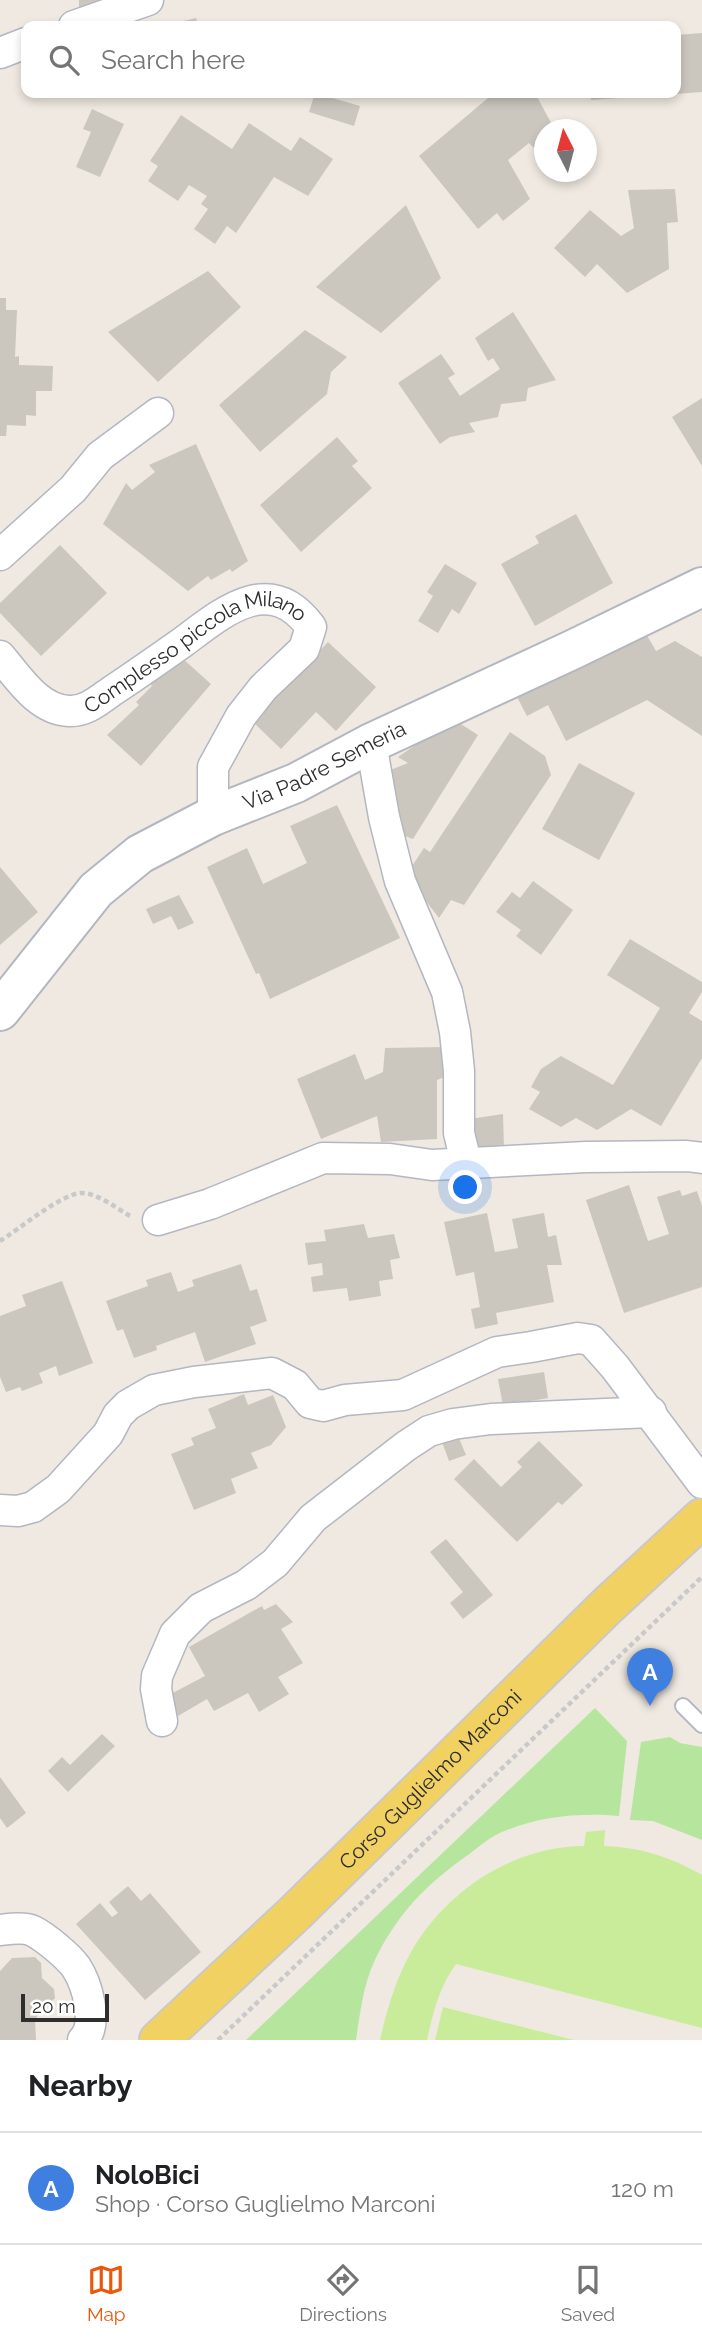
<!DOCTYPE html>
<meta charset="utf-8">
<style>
:root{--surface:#fff;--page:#f6f6f6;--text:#202124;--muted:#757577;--line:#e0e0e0;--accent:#ea580c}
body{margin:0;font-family:Raleway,sans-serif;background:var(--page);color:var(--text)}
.compass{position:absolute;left:534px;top:119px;width:63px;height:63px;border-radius:50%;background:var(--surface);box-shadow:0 4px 10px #0003;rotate:354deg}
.scale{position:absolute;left:21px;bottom:18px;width:88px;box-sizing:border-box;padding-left:7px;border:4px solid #2e2e2e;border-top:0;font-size:19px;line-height:24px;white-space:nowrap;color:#2e2e2e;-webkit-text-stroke:5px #fff;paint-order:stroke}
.you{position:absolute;left:466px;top:1188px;width:24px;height:24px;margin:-18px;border:5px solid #fff;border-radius:50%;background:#1a73e8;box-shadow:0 0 0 10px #1a73e833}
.badge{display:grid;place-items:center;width:46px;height:46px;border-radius:50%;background:var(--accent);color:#fff;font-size:23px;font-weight:700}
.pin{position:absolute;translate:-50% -58px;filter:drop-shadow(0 2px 4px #0008)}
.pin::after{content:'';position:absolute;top:37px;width:24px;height:21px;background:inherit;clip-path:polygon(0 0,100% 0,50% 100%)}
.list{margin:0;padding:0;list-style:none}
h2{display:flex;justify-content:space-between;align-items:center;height:91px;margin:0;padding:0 28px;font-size:30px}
h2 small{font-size:23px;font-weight:400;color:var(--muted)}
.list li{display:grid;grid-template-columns:46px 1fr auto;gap:21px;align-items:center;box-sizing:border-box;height:112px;padding:0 28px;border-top:2px solid var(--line)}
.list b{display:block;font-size:26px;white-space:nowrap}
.list p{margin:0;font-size:23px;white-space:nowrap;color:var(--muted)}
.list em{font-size:23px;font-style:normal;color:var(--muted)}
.icon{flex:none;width:38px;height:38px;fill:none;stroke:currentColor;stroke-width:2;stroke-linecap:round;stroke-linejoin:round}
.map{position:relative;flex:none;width:702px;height:2040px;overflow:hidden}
.search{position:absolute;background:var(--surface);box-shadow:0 4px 10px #0003;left:21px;right:21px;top:21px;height:77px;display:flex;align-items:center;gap:18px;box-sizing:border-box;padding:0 24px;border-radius:14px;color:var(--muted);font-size:26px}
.sheet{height:203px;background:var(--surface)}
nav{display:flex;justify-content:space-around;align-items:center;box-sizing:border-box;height:98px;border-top:2px solid var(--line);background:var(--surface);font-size:19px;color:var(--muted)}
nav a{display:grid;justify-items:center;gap:4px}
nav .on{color:var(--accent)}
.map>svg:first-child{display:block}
</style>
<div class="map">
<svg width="702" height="2040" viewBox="0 0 702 2040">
<rect width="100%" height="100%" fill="#efe9e1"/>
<path fill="#b6e59e" d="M595,1708L627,1741L619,1816C578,1812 531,1817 494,1836C485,1841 476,1849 468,1855C425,1885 397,1914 374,1962C363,1986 360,2014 356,2040H246Z
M670,1737L680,1743L702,1747V1840L653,1821L630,1820L641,1742Z"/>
<path fill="#c9ec9a" d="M605,1830L604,1846C640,1847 671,1857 702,1875V2028L456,1964C439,1987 433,2013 427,2040H380C387,2010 395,1981 410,1954C444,1892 513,1846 584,1846L586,1832Z
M443,2007L574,2040H435Z"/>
<path fill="#cbc7bf" d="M79,0H113L79,10Z
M196,18L198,26H185L184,21Z
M702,33V92L676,94V35Z
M315,93L360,106L354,126L309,112Z
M494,93H535L555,130H544V139L534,148L529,143L508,160L530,199L503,221L497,213L478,229L419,156Z
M591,93H660V95L591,100Z
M92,109L124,124L100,177L76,167L91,132L83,129Z
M181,115L232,149L249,123L291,151L300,137L333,159L308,196L274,177L236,233L227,226L215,244L194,229L208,209L201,204L207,196L189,185L178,201L148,181L158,166L150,161Z
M675,189L678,222L667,223L669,269L627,293L597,264L585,277L554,248L590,210L621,236L634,228L628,190Z
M406,205L441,278L381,333L316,287Z
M208,271L241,307L158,382L108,332Z
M0,298H6V310H17L15,357L19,356V365L53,366L52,391H36V416L26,415V426L7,425L6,436H0Z
M513,312L556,380L528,388L526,401L501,404L498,417L469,423L475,432L450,437L440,444L398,383L441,354L455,374L448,378L460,396L500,369L493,358L488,361L475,338Z
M305,330L347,357L331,372L327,394L260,452L219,405Z
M702,398V466L672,417Z
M337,437L358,461L352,466L372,488L301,552L260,505Z
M196,444L248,561L232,572L230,569L211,580L208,576L188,591L103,524L126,483L132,490L155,472L149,465Z
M576,514L613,583L535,626L501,564L539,543L535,536Z
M60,545L107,593L41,656L0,613V603Z
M445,564L477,583L459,614L452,609L438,633L418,621L433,596L427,592Z
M645,632L656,651L675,641L702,657V736L647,700L566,741L548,705L527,716L517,697Z
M328,642L376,687L336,731L316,712L281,749L253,722Z
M182,658L211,684L141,766L107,735L139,705L136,702L152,686L149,683Z
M453,719L478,735L413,839L402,835L388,771L408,763L398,757Z
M510,732L545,756L551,775L464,905L451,900L439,918L406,875L424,848L430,852Z
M579,763L635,793L599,860L542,829Z
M337,805L400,938L270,999L259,973L256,974L207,867L247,848L263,884L307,863L290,826Z
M0,867L38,912L0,945Z
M533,881L573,910L541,955L516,936L521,930L496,912L512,892L520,898Z
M179,895L194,923L178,930L171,916L153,924L146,909Z
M630,939L702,982V992L689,1013L702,1021V1058L661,1126L631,1109L597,1130L576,1118L561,1127L529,1109L540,1092L531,1087L541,1069L561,1056L613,1085L660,1008L607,975Z
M443,1047L447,1076L437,1080V1139L381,1142L377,1116L321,1139L297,1079L355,1054L365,1080L383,1072L385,1048Z
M503,1114L504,1148L471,1149L470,1119Z
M629,1185L648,1241L669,1234L657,1197L680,1190L682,1196L697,1191L702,1206V1287L624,1313L586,1200Z
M487,1213L495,1252L518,1248L512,1219L544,1213L548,1237L556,1235L562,1265H547L554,1302L496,1313L498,1324L475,1329L471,1309L480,1307L474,1272L456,1276L444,1222Z
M364,1224L368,1238L394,1234L400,1258L390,1260L393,1279L379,1281L381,1296L349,1301L347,1288L313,1292L311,1277L323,1275L322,1263L308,1265L305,1243L326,1241L324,1230Z
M241,1264L250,1291L257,1289L267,1321L250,1327L256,1344L205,1362L195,1332L156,1346L157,1350L134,1358L123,1329L117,1331L106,1301L148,1286L146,1280L171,1272L178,1292L194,1286L192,1280Z
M62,1281L93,1363L59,1376L56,1366L39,1373L43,1383L22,1391L20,1387L6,1392L0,1377V1316L26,1306L22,1295Z
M544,1372L548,1398L503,1406L498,1379Z
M244,1394L248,1405L273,1395L286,1427L271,1445L251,1453L258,1468L231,1479L236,1493L194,1510L171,1454L194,1445L191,1438L216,1428L208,1409Z
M458,1436L466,1455L449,1461L442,1442Z
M539,1441L583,1485L562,1505L558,1502L517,1542L454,1479L474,1459L501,1487L522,1467L517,1462Z
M446,1539L493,1595L463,1619L450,1603L463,1592L430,1552Z
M276,1604L293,1622L281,1629L303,1663L278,1677L289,1694L259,1712L248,1693L214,1711L207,1699L178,1716L167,1696L205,1676L189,1647L262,1606L264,1610Z
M102,1734L115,1746L68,1792L48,1771L62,1757L70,1765Z
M0,1777L26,1813L7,1828L0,1818Z
M128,1886L141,1901L150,1893L201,1952L145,2000L76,1924L100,1903L112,1917L118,1913L109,1902Z
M35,1957L41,1963L42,1978L54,1989L55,1998L35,2019L36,2040H0V1971L12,1958Z"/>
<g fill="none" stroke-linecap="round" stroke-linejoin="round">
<defs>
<path id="service" d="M683,1706L702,1725"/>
<g id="minor">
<path d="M74,26L148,0"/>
<path d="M0,53L26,43"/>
<path d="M0,555L73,489L100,456L158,413"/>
<path id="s1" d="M0,656C18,677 38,710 69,711C86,712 99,700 112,691C136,675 159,659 183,642C223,612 270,571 311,627L304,649L263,688L241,716L213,767V816"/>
<path d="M371,743L384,817L400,881L447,992L455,1032L459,1071V1133L466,1162"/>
<path d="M158,1220L210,1204L323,1158L390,1159L432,1165L586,1157L687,1156L702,1158"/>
<path d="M0,1510L18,1511L33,1507L58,1489L108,1434L118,1415L128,1405L154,1390L194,1382L272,1373L295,1385L310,1403L323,1406L345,1400L403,1395L497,1352L531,1347L578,1338L591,1340L615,1367L702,1483"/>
<path d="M162,1721L156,1689L157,1676L175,1634L201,1608L246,1585L275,1563L313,1518L406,1446L429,1431L453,1424L491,1419L651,1412"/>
<path d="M0,1930C9,1929 25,1927 33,1931C45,1937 68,1956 76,1967C87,1984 99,2024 83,2040"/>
</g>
<g id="secondary">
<path id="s2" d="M0,1011L96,890L140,854L213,816L296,783L371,743L572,650L702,587"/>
</g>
<g id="primary">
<path id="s3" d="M159,2040L295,1913L606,1607L702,1518"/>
</g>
</defs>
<use href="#service" stroke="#b4b7c1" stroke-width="18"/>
<use href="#minor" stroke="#b4b7c1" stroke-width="33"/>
<use href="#secondary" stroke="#b4b7c1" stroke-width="42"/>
<use href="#primary" stroke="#c9c9c9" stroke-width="42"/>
<path stroke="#c9c9c9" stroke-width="4.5" stroke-dasharray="5 3.5" stroke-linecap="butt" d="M0,1241C18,1230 61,1194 81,1193C98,1193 116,1208 130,1216
M218,2040L702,1577"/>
<use href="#service" stroke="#fff" stroke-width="14"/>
<use href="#minor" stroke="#fff" stroke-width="30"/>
<use href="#secondary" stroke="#fff" stroke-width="38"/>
<use href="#primary" stroke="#f2d163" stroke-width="38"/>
</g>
<g text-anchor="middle" stroke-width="5" stroke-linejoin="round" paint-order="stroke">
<g font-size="21" fill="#2e2e2e" stroke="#fff">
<text dy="7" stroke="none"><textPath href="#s1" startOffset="236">Complesso piccola Milano</textPath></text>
<text dy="7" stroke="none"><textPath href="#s2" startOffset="416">Via Padre Semeria</textPath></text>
<text dy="7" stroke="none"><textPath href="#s3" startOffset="376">Corso Guglielmo Marconi</textPath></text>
</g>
</g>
</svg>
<svg class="compass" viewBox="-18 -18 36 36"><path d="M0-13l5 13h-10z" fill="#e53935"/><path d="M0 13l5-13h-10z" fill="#757577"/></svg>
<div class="scale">20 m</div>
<div class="you"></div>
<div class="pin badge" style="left:650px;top:1706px;background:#3f7fe0">A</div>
<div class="search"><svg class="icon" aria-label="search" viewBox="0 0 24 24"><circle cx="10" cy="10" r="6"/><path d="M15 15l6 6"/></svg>Search here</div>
</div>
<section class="sheet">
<h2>Nearby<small></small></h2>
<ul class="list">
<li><span class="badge" style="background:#3f7fe0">A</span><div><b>NoloBici</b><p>Shop · Corso Guglielmo Marconi</p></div><em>120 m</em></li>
</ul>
</section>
<nav>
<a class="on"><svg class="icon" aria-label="map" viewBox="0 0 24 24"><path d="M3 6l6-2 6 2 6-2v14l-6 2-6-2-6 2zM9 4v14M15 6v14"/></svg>Map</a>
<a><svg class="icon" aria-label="directions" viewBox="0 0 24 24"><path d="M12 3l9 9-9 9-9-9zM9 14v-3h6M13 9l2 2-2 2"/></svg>Directions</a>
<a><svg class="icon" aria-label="saved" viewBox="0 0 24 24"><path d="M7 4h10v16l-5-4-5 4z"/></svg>Saved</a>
</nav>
